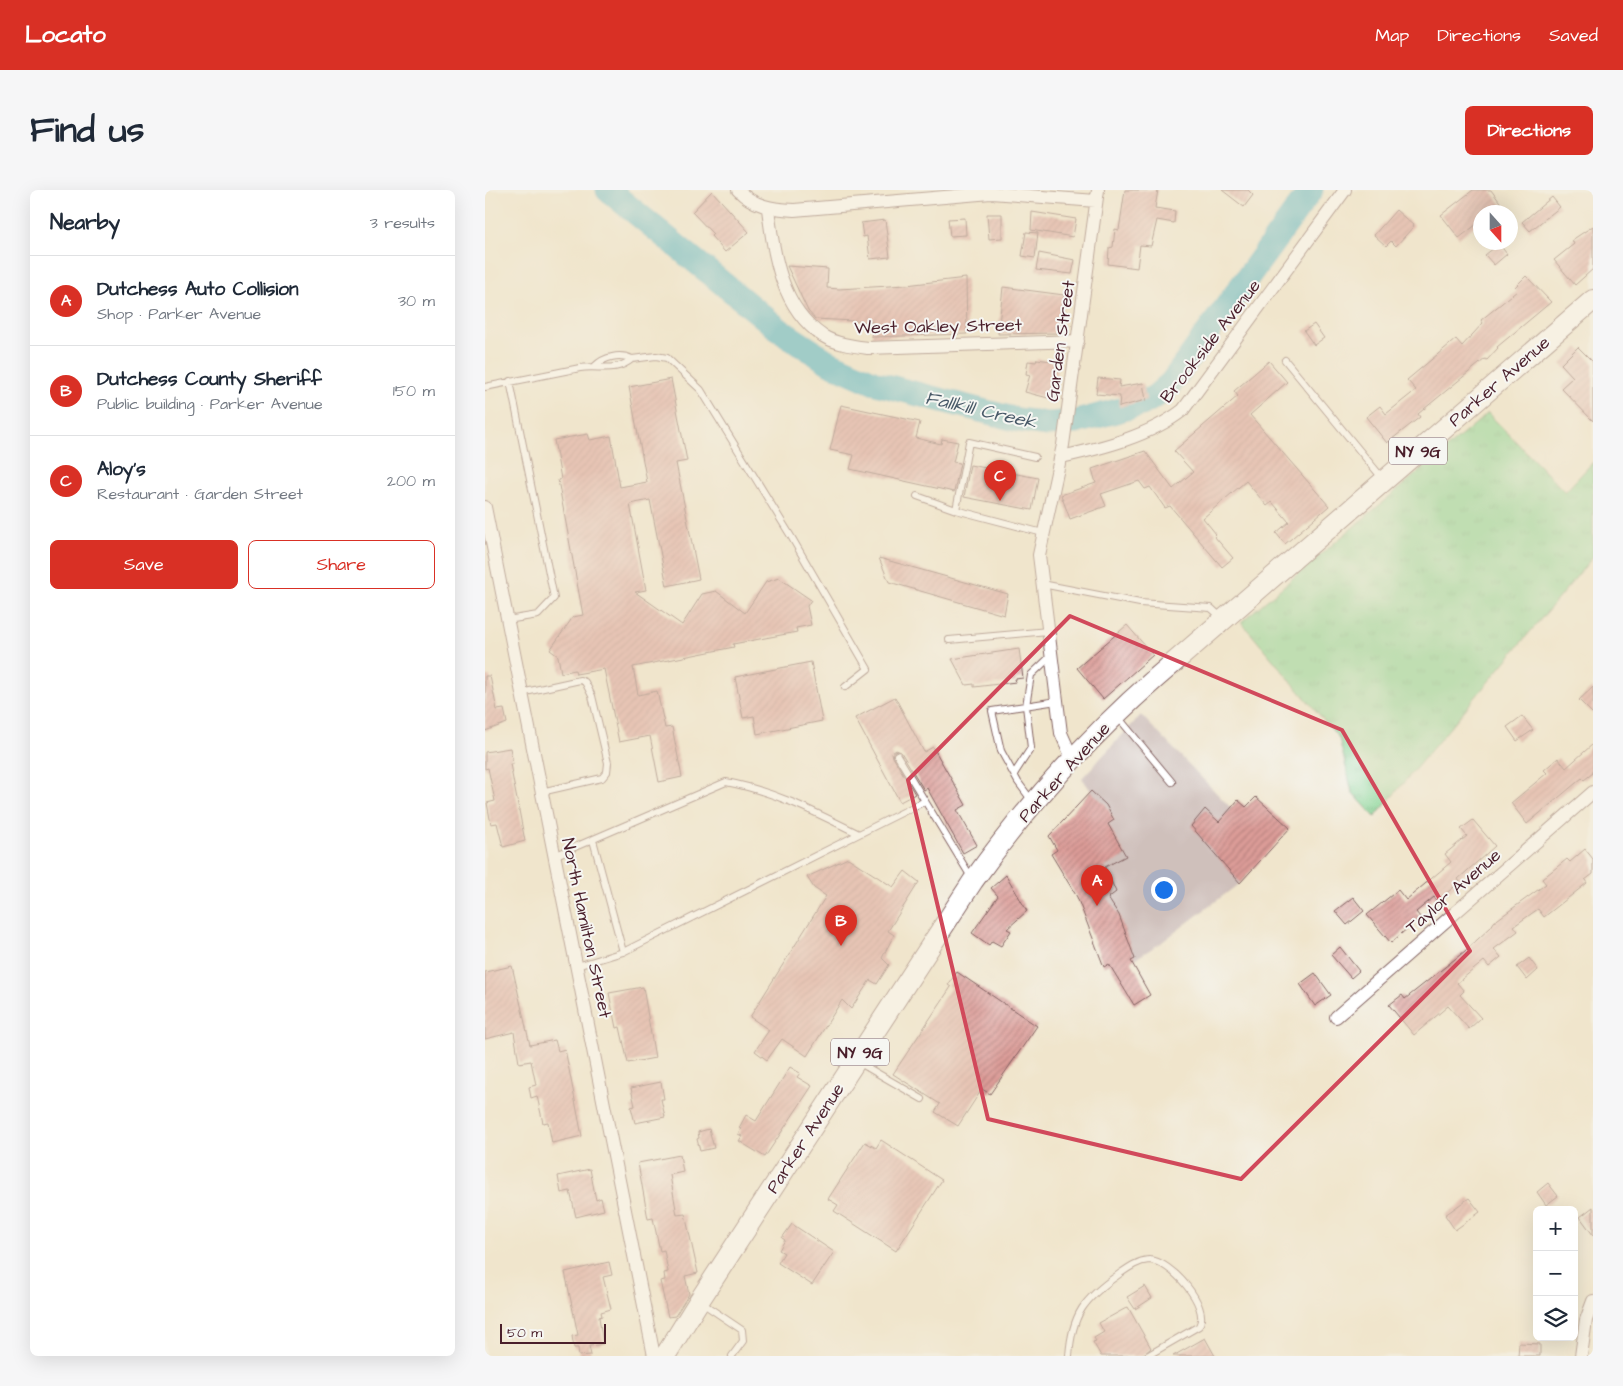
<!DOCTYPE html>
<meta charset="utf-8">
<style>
:root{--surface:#fff;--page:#f6f6f7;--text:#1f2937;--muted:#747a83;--line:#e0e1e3;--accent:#d93025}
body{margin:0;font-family:"Architects Daughter",sans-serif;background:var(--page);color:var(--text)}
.controls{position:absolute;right:15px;bottom:15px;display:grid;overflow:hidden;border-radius:8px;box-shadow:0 5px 20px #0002}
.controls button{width:45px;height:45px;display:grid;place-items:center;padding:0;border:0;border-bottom:1px solid var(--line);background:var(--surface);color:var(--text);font:25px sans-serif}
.compass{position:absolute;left:988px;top:15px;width:45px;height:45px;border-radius:50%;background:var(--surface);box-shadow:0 5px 20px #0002;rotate:159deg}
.scale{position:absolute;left:15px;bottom:12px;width:106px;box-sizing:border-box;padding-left:5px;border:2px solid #4a1f2b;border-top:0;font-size:14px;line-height:18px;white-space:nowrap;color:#4a1f2b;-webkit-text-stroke:4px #f6f6f2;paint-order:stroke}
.you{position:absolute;left:678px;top:699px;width:18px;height:18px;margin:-12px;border:4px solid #fff;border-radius:50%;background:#1a73e8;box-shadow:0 0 0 8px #1a73e833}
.badge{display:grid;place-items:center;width:32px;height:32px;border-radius:50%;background:var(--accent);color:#fff;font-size:16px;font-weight:700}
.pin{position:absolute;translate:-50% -41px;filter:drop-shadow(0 1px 2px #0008)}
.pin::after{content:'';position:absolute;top:26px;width:18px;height:15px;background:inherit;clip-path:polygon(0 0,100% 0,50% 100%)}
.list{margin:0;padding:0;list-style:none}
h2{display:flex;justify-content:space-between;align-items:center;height:65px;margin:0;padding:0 20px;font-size:21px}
h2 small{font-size:16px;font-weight:400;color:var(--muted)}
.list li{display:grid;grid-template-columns:32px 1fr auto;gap:15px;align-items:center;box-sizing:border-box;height:90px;padding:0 20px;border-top:1px solid var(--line)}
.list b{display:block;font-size:19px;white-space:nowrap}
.list p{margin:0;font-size:16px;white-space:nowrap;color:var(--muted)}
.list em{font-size:16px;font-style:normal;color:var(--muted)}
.actions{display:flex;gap:10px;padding:15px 20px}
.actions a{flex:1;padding:11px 0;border:1px solid var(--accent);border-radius:8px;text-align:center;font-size:18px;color:var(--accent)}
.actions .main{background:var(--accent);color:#fff}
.icon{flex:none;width:28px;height:28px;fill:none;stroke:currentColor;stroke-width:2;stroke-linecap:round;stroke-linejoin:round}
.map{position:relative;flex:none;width:1108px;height:1166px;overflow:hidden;border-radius:8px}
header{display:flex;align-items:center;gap:30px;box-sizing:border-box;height:70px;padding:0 25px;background:var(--accent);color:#fff}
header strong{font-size:24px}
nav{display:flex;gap:28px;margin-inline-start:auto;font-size:18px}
.intro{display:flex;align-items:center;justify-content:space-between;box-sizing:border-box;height:120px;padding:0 30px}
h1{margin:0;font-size:35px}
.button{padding:12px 22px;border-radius:8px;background:var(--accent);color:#fff;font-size:18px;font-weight:700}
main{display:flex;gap:30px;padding:0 30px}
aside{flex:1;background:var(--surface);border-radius:8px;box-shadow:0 5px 20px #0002}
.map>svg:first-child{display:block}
</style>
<header>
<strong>Locato</strong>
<nav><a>Map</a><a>Directions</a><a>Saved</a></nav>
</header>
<div class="intro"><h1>Find us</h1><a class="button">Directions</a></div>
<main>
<aside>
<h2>Nearby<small>3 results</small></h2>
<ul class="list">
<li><span class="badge">A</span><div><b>Dutchess Auto Collision</b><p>Shop · Parker Avenue</p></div><em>30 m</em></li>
<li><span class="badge">B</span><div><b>Dutchess County Sheriff</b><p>Public building · Parker Avenue</p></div><em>150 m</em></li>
<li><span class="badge">C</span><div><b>Aloy's</b><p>Restaurant · Garden Street</p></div><em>200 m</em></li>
</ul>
<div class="actions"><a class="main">Save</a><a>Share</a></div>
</aside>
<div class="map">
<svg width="1108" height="1166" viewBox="0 0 1108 1166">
<defs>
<pattern id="park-tufts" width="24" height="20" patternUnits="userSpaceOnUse" patternTransform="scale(1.25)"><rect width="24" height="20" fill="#85d493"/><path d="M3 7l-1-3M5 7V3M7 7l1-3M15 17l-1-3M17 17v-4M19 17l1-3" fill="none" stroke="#74b67f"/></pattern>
<pattern id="building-hatch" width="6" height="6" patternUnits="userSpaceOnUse" patternTransform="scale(1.25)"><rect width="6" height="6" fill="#dc9c98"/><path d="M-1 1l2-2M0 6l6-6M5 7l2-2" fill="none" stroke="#b47f7c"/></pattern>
</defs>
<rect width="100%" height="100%" fill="#f6f6f2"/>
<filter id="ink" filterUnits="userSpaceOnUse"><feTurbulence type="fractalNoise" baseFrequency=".02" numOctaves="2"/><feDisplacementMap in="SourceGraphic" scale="10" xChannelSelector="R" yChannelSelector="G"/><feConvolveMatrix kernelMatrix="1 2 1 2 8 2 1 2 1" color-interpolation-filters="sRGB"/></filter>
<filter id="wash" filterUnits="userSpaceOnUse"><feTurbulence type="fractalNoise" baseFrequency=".0096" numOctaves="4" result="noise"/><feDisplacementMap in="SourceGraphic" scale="20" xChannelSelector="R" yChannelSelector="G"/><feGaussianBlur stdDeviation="1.12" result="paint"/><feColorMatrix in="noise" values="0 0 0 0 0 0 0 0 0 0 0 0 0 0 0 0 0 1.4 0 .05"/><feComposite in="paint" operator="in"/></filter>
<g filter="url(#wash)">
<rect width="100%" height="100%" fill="#f0e5cc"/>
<path fill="#cfc0bb" d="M656,525L746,618L753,610L762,617L771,607L805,638L755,693L677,752L650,769L634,725L623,708L631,702L620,677L641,666L623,634L629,629L621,615L606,601L597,588Z"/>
<path fill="url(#park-tufts)" stroke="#687a5f" d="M1003,223L1080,302L1108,272V367L890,627L867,602L854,548L756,432Z"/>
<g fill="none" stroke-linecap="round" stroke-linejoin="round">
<path stroke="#43adc2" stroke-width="25" d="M123,0L296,141L345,173L390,193L533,230L562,234L591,232L657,214L671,206L686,193L826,0"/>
</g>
<g id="blocks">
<path fill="url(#building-hatch)" d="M640,0H673L670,18L690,21L689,33L672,30L666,56L655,55L652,78L623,74L624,58L628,57L630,39L634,40Z
M737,0H763L768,5L759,17Z
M988,0H1006L1017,15L1007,22H996V31L974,48L956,25Z
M227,1L264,42L240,62L226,46L228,44L207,22Z
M1067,7L1075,17L1045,41L1037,32Z
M911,20L929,36L911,56L906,51L901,56L889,45Z
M547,22L591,29L588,47L546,40Z
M502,24H517V48L504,49Z
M480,28L481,45L465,46L463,29Z
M400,30L405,67L385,69L382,46L378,47L376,33Z
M1108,36V79L1090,95L1069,70L1089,54L1087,50Z
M541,42L553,43L550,68L537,66Z
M1014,54L1022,64L1009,75L1000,65Z
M554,63L590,70L587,84L551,80Z
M302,76L343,79L342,98L354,99L421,95L481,88L482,144L387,147L388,132L330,129L323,121Z
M1041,86L1066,112L1012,157L1013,158L1002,170L1000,169L956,205L933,224L935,227L902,253L881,227L895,216L901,224L931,200L922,190L971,149L977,156L998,133L996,130L1032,101L1029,98Z
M518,97L579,105L575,143L513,144Z
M829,134L839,148L829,155L819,141Z
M1093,157L1108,172V231L1076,198L1088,187L1076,174Z
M552,169L573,172L567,209L540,202L545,185L541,184L543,171L551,172Z
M784,171L802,192L765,225L844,316L800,354L791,343L804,332L787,312L782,316L761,291L718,328L731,344L729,346L748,368L737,377L685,316L680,318L665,297L660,299L654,291L616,304L621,316L585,329L576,305L611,293L607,279L660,261L688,299L708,282L689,261L753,206L749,201Z
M613,188L635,190L634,197L658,193L661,210L634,217L635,206L611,204Z
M186,189L202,271L191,273L214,389L182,396L165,310L145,314L161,400L150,402L197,435L217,404L231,401L260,423L281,392L294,388L326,410L322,416L326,435L311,438L312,442L248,454L249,457L148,477L153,505L172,501L180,538L187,537L197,587L174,592L165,546L134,552L119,479L91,484L90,480L76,483L73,466L65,460L88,427L98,425L73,290L76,289L69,250L103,244L105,250L126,246L135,297L162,292L144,197Z
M356,215L435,232L431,248L456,254L457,249L473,252L468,272L475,273L469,302L365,279L369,265L345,260Z
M485,275L553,288L547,320L479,307Z
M394,368L523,404L519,425L404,392Z
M642,435L668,465L618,509L592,478Z
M534,459L538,488L530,489L531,492L489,497V494L481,495L467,469Z
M326,472L337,531L272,544L269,526L258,528L250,487Z
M0,486H5L12,520L19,519L22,533L0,541Z
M1108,497V524L1094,510Z
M410,507L439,562L448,557L481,615L472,620L492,655L478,663L442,598L439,600L416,562L411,560L407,563L408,567L430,604L415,612L370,528Z
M1037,526L1048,540L1032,551L1022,537Z
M1108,554V583L1099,590L1097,588L1042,634L1026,613L1062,583L1059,580L1073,568L1081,578Z
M25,558L28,574H25L40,651L18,657L12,633L6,634L2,613L10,611L3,578L0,579V562Z
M606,601L621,615L629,630L623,634L641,666L620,677L631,702L623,708L634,725L650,769L646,771L665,805L649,815L624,774L619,777L592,707L566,664L572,660L564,646Z
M771,607L805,638L755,693L706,636L720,619L734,632L753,610L761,617Z
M988,630L1010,656L973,689L975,692L952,711L949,707L931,722L935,727L906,753L882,725L913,700L921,710L966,672L960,664L982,646L976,639Z
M1100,659L1108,669V684L1100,690L1102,693L1059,727L1053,719L1029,736L1033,741L1009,759L1016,767L1004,777L999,771L972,793L979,801L975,805L996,828L984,839L963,816L929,845L904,815L917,805L920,809L980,761L1006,737L1009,732L1061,694L1057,689L1082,669L1085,672Z
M363,668L408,697L420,681L434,692L403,741L409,745L397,768L404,775L392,794L385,790L366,819L357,810L322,866L297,849L282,870L270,861L284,840L265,827L341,706L329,698L322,687Z
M521,685L542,721L522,739L526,741L516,756L507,751L504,755L487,743L513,706L506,698Z
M868,707L879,721L862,735L850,721Z
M855,757L874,781L866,788L846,765Z
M1044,768L1053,780L1042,790L1032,777Z
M27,776L45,855L70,850L73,861L80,859L97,946L67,953L63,932L58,933L52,906L46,908L44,897L51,895L46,871L34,873L29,842L0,849V782Z
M472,782L552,836L505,904L497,899L473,936L450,922L455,914L408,884L466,797L463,795Z
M830,783L846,805L830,816L815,794Z
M158,797L170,868L143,873L135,837L131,838L124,803Z
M305,877L315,883L312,887L327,896L280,967L254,951L257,946L253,944L256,939L254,938L261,925L271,931Z
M176,892L179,909H176L180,927L150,933L146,917L150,916L146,898Z
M224,939L229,958L215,961L212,949L214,948L213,942Z
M396,950L457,990L411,1061L349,1021L353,1015L343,1009L380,952L391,958Z
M195,965L198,982L185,985L192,1025L200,1024L213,1083L200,1086L204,1104L190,1126L183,1127L175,1091L180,1090L179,1083L183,1082L179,1060L175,1061L168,1028L163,1029L153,973Z
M105,979L111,1010L116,1008L119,1020L91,1027L85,1001L76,1003L73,986Z
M1063,993L1073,1006L1061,1015L1052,1002Z
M984,1008L995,1022L970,1040L960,1025Z
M1108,1017V1045L1095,1027Z
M307,1034L349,1062L327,1095L293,1073L299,1063L294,1060L300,1050L297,1048Z
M124,1072L127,1085L118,1087L126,1119L116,1122L117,1126L114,1127L118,1154L104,1156L106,1165L94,1166L93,1158H89L87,1146L93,1145L80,1082Z
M660,1096L667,1108L650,1119L642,1107Z
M643,1117L666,1158L657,1166H616L608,1152L611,1151L609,1148L619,1142L614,1133Z
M720,1148L730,1166H688Z
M1034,1153L1055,1154V1166H1033Z"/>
</g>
</g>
<g filter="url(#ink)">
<use href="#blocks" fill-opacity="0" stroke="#846463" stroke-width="1"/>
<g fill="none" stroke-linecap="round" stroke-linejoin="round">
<defs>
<path id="service" d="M147,169L171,166L182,168L216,200L307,348L383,479L360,497
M800,170L898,289
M0,197L95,178C114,175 130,183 147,169C135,163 119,167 110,176
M432,306L471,320L558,343
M471,320L484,252L550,267
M557,394L655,413L726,418L737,428
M22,430L53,425L69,408L25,191
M464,450L563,441
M36,503L95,490L100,492L107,506L123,573L122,582L117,588L56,602
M633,527L687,592
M412,565L486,687
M529,584L546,558L541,516L546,485L566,466
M547,611L533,592L516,561L507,521L572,511
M374,644L440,611
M69,666L241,592C289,601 330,622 374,644L138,762L108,650
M92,776L138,762
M373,872L437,909
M217,1113L257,1140L258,1151L247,1166
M584,1166C587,1124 599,1109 633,1085C643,1078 652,1071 664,1070C685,1070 726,1116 714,1136L662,1166"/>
<path id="minor" d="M253,0C268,16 287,19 309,20L506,3L611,11
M283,19C289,65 296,118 338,146C351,154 368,156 383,158L593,151
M576,267C617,258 665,246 698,220L860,0
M0,317L169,1166
M588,570L576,543L554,365L578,255L613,0
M851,827L1108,602
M1096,1166L1101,1130L1108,1111"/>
<path id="primary" d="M180,1166L214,1111L488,691C540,618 604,547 671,488L1108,110"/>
</defs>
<use href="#service" stroke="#846463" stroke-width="8"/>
<use href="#minor" stroke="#846463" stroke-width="14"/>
<use href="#primary" stroke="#846463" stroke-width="22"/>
<use href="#service" stroke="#fff" stroke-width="6"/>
<use href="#minor" stroke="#fff" stroke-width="12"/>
<use href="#primary" stroke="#fff" stroke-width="20"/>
</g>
</g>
<path d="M0 0H1108V1166H0ZM585,426L857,540L985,761L756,989L503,929L423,590Z" fill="#f0e5cc" fill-opacity=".55" fill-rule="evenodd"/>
<path fill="none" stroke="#d1495b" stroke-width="4" stroke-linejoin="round" d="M585,426L857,540L985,761L756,989L503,929L423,590Z"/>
<g text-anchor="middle" stroke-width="4" stroke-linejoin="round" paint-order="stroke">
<g fill="#f6f6f2" stroke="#7e6067" stroke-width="1">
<rect x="904" y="247.5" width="58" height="27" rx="4"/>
<rect x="346" y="848.5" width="58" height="27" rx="4"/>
</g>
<g font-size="16" font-weight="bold" fill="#4a1f2b">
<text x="933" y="267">NY 9G</text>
<text x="375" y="868">NY 9G</text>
</g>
<g font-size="18" fill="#4a1f2b" stroke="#f6f6f2">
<text transform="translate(453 136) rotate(-1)" y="6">West Oakley Street</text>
<text transform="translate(575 151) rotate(-82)" y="6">Garden Street</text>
<text transform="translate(725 151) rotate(-52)" y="6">Brookside Avenue</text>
<text transform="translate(1014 191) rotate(-41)" y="6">Parker Avenue</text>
<text transform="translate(579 582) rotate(-48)" y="6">Parker Avenue</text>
<text transform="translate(968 701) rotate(-41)" y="6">Taylor Avenue</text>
<text transform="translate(102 738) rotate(78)" y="6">North Hamilton Street</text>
<text transform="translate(320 948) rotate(-57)" y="6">Parker Avenue</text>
</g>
<g font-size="19" font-style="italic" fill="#475867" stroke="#f6f6f2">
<text transform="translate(496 219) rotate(13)" y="7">Fallkill Creek</text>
</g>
</g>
</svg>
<div class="controls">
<button>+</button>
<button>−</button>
<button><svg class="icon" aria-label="layers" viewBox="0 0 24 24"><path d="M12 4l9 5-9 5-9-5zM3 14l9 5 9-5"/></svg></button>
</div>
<svg class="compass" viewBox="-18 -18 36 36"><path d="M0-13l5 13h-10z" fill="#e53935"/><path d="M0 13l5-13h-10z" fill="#747a83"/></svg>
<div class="scale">50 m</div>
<div class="you"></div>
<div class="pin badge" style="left:612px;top:716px">A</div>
<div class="pin badge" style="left:356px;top:756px">B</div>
<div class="pin badge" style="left:515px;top:311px">C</div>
</div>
</main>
